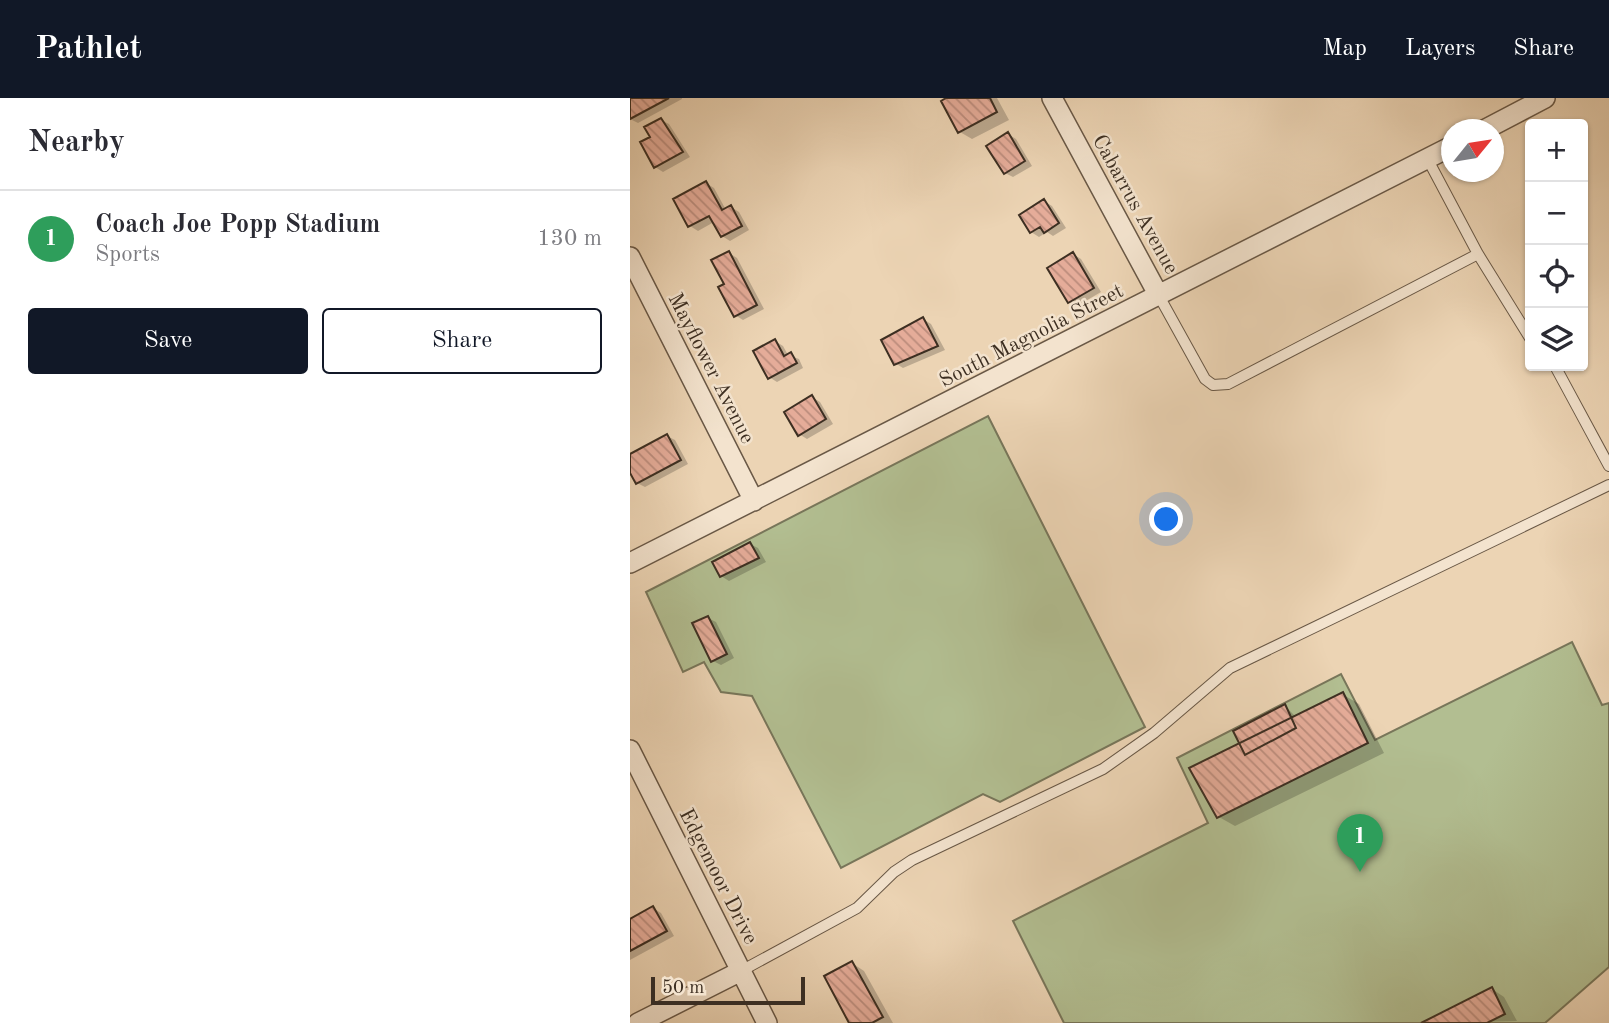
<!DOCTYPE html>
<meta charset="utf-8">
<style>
:root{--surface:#fff;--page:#f2f2f3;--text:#2b2b33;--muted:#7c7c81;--line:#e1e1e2;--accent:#111827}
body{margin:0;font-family:"Old Standard TT",serif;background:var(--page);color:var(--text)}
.controls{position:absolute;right:21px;top:21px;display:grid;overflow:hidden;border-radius:7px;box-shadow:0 2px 5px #0004}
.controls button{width:63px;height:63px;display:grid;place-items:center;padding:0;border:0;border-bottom:2px solid var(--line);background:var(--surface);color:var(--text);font:35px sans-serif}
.compass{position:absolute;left:811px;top:21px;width:63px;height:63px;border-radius:50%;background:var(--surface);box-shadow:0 2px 5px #0004;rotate:60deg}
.scale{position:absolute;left:21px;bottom:18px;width:154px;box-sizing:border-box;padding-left:7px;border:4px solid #3d2f22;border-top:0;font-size:19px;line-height:24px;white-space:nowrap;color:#3d2f22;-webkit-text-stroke:5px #f3e3ce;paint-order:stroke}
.you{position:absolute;left:537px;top:422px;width:24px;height:24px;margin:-18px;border:5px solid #fff;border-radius:50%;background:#1a73e8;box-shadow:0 0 0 10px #1a73e833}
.badge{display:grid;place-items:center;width:46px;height:46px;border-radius:50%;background:var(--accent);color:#fff;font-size:23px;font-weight:700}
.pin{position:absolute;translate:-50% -58px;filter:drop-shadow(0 2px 4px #0008)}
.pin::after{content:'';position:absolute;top:37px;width:24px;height:21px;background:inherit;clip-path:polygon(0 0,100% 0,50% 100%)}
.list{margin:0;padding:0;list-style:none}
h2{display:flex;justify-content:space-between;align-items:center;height:91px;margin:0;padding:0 28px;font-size:30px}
h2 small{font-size:23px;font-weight:400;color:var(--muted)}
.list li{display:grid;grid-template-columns:46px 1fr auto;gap:21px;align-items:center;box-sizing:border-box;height:98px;padding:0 28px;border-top:2px solid var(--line)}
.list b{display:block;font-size:26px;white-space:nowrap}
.list p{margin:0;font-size:23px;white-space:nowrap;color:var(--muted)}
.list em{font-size:23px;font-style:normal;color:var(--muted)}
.actions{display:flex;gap:14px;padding:21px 28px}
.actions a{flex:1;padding:16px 0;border:2px solid var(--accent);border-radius:7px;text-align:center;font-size:24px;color:var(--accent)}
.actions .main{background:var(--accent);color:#fff}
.icon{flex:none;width:38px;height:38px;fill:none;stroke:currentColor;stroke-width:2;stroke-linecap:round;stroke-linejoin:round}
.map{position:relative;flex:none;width:979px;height:925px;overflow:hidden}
header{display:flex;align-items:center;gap:42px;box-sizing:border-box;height:98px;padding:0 35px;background:var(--accent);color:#fff}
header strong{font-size:33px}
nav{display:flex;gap:38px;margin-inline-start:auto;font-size:24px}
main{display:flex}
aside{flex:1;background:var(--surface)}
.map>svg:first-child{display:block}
</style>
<header>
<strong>Pathlet</strong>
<nav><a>Map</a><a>Layers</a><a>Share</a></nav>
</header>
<main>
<aside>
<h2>Nearby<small></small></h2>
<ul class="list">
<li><span class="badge" style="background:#2e9e5b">1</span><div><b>Coach Joe Popp Stadium</b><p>Sports</p></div><em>130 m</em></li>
</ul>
<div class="actions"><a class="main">Save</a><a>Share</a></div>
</aside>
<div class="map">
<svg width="979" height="925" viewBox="0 0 979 925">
<defs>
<pattern id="building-back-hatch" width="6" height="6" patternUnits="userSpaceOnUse" patternTransform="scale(1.75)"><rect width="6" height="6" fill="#e5ac99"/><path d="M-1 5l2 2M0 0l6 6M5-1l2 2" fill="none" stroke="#bb8c7c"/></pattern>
</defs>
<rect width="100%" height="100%" fill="#ecd4b4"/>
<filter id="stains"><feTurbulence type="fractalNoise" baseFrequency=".00286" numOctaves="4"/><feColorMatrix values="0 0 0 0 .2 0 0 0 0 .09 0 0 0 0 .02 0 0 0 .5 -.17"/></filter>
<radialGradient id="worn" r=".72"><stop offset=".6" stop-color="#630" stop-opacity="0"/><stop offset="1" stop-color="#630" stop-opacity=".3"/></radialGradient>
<path fill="#b2be91" stroke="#78765a" stroke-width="2" d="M358,318L515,629L370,704L353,696L211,770L122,598L91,594L74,564L53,574L16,494Z
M942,544L972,607L979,605V869L915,925H434L383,823L578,725L547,660L711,576L745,642Z"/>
<path fill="#0003" d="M0,0H52V1L8,25L0,21Z
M320,0H367L379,22L342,41L330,34Z
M31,22L39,26L60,59L33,74L25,69L22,40Z
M378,36L386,41L402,68L383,79L375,75Z
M76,85L84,90L96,112L101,109L109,114L119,132L100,143L92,138L84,124L68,133L60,128Z
M414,103L422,108L436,130L423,138L417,134L409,139L401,134Z
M99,155L107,160L134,211L113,222L105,217L96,187Z
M443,156L451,161L471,194L447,208L439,204Z
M293,221L301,226L315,252L273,270L265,265Z
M145,243L153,248L158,257L169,261L173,270L147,284L139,279Z
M182,299L190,304L203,326L177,341L169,336Z
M37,338L45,342L58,366L15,389L7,385L0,371V358Z
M120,446L128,450L136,464L99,483L91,478Z
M78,520L86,524L104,560L91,567L83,563Z
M712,596L729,606L754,655L605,728L589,719L611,646L655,608L666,619Z
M23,810L31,815L44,838L0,862V823Z
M222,865L234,873L263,925H221Z
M862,891L874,899L887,923L795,925Z"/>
<path fill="url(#building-back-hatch)" stroke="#3d2f22" stroke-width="2" d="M0,0H39L0,21Z
M316,0H360L367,14L328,35L311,3Z
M31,20L53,54L24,70L10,44L20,39L14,29Z
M378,34L395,63L374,76L356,48Z
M76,83L92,112L101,107L112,128L91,139L79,118L58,129L43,101Z
M414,101L429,125L414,135L410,129L400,135L389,117Z
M99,153L127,207L104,219L88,189L94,186L81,162Z
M443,154L464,190L438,205L417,170Z
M293,219L308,248L264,267L251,242Z
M145,241L154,258L161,254L167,265L138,281L123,253Z
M182,297L196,321L168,338L154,314Z
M37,336L51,362L6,386L0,375V356Z
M120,444L129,460L90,479L82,464Z
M78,518L97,556L81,564L62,525Z
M713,594L738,645L587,720L559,670Z
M655,606L666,630L615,657L603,633Z
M23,808L37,833L0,853V821Z
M222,863L253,919L242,925H219L194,878Z
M862,889L875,916L857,925H791Z"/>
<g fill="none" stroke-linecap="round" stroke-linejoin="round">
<defs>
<path id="lane" d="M848,156L900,240
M529,198L575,281L583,287L598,286L848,156L797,60
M925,268L979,368
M111,873L227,810L264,774L282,762L473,671L524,635L600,570L979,387"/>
<path id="street" d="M422,0L529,198
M854,32L915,0
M0,159L124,403
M0,465L822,48
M0,652L137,925
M8,925L111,873"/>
</defs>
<use href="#lane" stroke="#695846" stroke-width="12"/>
<use href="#street" stroke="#695846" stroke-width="22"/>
<use href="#lane" stroke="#f3e3ce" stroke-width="10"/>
<use href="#street" stroke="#f3e3ce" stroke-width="19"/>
</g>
<g text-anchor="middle" stroke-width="5" stroke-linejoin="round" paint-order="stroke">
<g font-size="21" fill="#3d2f22" stroke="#f3e3ce">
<text transform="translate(506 106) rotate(61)" y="7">Cabarrus Avenue</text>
<text transform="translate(401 237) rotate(-27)" y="7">South Magnolia Street</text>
<text transform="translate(82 270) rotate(63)" y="7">Mayflower Avenue</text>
<text transform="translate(89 778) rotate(63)" y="7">Edgemoor Drive</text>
</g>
</g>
<rect width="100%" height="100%" filter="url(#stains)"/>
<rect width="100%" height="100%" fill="url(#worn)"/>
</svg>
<div class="controls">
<button>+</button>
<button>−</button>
<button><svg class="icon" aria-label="locate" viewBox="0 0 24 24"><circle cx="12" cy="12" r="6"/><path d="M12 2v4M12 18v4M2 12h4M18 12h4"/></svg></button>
<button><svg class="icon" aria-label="layers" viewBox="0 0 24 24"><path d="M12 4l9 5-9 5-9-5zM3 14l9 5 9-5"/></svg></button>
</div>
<svg class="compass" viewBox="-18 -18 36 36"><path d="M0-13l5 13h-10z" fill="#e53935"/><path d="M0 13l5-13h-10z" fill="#7c7c81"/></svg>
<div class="scale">50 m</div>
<div class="you"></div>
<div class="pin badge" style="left:730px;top:774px;background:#2e9e5b">1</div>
</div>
</main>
